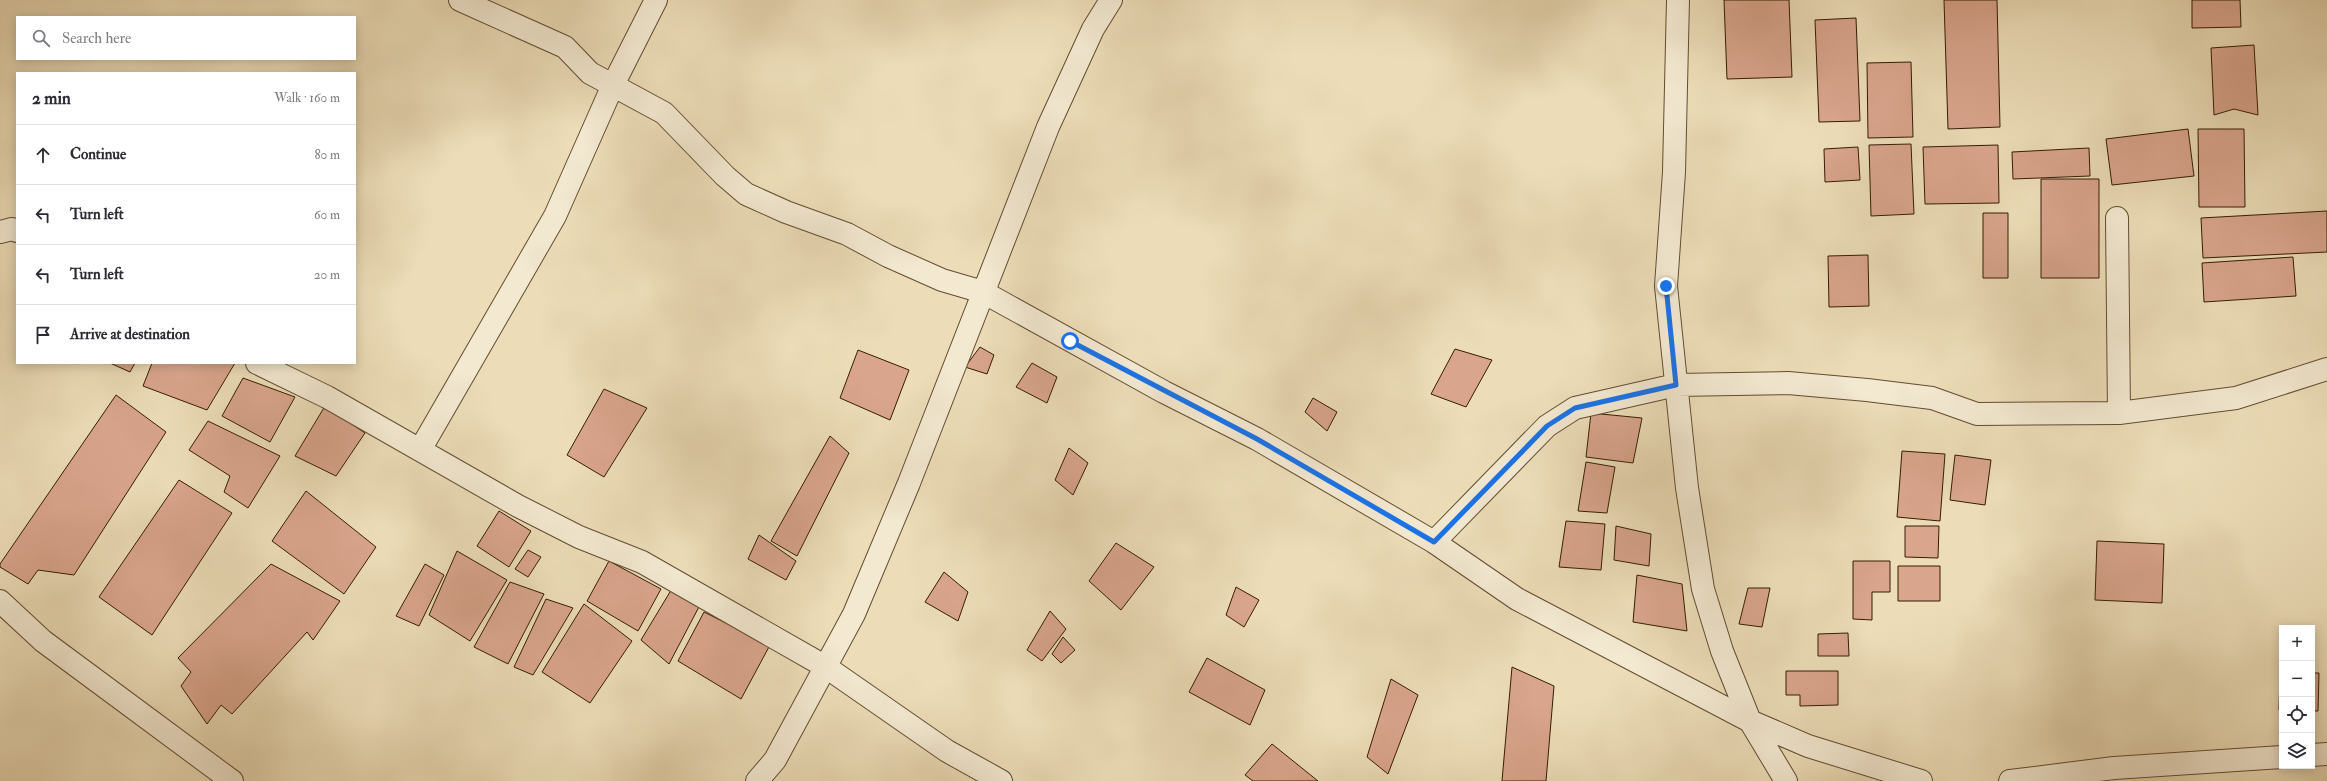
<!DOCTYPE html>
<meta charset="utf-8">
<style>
:root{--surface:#fff;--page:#f2f2f3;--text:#2b2b33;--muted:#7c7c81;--line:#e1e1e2}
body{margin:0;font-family:"IM FELL Double Pica",serif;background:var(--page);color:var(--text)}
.controls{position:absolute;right:12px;bottom:12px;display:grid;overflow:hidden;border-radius:0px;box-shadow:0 2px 10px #0003}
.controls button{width:36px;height:36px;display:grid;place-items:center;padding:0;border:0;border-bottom:1px solid var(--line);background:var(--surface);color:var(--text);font:20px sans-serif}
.stop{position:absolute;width:12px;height:12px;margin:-9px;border:3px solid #1a73e8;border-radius:50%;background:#fff}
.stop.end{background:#1a73e8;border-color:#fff;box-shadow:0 1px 4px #0008}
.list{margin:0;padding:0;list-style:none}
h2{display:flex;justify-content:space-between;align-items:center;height:52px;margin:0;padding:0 16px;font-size:17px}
h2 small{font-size:13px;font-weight:400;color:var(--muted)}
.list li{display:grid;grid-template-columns:26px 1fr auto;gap:12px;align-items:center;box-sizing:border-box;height:60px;padding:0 16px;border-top:1px solid var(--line)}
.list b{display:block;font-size:15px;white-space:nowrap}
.list em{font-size:13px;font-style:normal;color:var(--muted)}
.icon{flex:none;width:22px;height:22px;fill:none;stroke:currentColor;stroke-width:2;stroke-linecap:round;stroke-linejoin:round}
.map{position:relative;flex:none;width:2327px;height:781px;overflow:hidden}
.search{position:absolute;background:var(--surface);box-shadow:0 2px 10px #0003;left:16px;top:16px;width:340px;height:44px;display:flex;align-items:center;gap:10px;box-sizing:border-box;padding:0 14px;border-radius:0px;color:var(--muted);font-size:15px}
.panel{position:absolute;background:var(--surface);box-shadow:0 2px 10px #0003;left:16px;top:72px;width:340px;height:292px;border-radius:0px}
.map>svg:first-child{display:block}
</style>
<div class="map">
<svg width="2327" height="781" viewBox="0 0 2327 781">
<rect width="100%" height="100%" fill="#ecddb8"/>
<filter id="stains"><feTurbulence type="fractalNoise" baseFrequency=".005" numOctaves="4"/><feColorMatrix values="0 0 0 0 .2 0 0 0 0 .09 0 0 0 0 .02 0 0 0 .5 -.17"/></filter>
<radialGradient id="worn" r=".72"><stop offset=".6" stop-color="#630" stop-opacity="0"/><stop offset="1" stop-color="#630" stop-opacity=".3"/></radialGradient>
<path fill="#d9a58d" stroke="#351c02" d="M1724,0H1789L1792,77L1727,79Z
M1944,0H1997L2000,127L1948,129Z
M2192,0H2240L2241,27L2192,28Z
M1856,18L1860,121L1819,122L1815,20Z
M2254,45L2258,115L2234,109L2214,115L2211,48Z
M1911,62L1913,137L1868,138L1867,63Z
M2188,129L2194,176L2112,185L2106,139Z
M2198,129H2244L2245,207H2199Z
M1911,144L1914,214L1871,216L1869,145Z
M1998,145L1999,203L1925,204L1923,147Z
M1858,147L1860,180L1825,182L1824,149Z
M2089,148L2090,176L2013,179L2012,152Z
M2041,179H2099V278H2041Z
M2327,211V252L2203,258L2201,218Z
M1983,213H2008V278H1983Z
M1868,255L1869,306L1829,307L1828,256Z
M2293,257L2296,296L2204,302L2202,263Z
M980,347L994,355L987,374L965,367Z
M1455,349L1492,360L1466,407L1431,394Z
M858,350L909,370L890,420L840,398Z
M110,363H135L130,372Z
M152,363H235L207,410L143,386Z
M1032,363L1057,377L1047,403L1016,387Z
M243,378L295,397L270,442L222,416Z
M604,389L647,408L604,477L567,455Z
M116,395L166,432L74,575L38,570L28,584L0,567V564Z
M1313,398L1337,412L1327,431L1305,412Z
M325,406L365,433L336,476L295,456Z
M1591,413L1642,418L1633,463L1586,457Z
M208,421L280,456L248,508L224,492L230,476L189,450Z
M830,436L849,453L797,556L771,541Z
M1069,448L1088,463L1073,495L1055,480Z
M1902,451L1945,454L1940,521L1897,517Z
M1955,455L1991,460L1985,505L1950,500Z
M1586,462L1615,467L1607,513L1578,511Z
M179,480L232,513L152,635L99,597Z
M306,491L376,547L344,594L272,541Z
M499,511L531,531L509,567L477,546Z
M1566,521L1605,524L1601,570L1559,567Z
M1616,526L1651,534L1649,566L1614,560Z
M1905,526H1939L1938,558L1905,557Z
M759,535L796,561L786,580L748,559Z
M2097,541L2164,544L2162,603L2095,600Z
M1116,543L1154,567L1121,610L1089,581Z
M528,550L541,557L528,577L515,569Z
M457,551L507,580L470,641L429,615Z
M609,561L661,589L638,631L587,601Z
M1853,561H1890V592H1872V620L1853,619Z
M271,564L340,601L313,640L307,632L232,714L221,705L207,724L181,686L191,672L178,658Z
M425,564L444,575L419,626L396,616Z
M1898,566H1940V601H1898Z
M944,572L968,592L958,621L925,602Z
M1637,575L1682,584L1687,631L1633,622Z
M510,582L544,594L508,664L474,647Z
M673,587L701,603L669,664L641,640Z
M1236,587L1259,600L1244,627L1226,615Z
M1748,588H1770L1762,627L1739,624Z
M546,599L573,608L533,675L514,667Z
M584,604L632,641L590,703L542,672Z
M1050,611L1066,629L1042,661L1027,650Z
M704,612L770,645L741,699L678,661Z
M1848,633L1849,656H1818V634Z
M1063,637L1075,650L1061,663L1052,654Z
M1207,658L1265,690L1250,725L1189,692Z
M1512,667L1554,686L1546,781H1502Z
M1786,671H1838V705L1800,706V695H1786Z
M2280,672H2282V710H2279Z
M2312,673H2319L2318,711H2312Z
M1391,679L1418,695L1388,774L1367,757Z
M1272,744L1318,781H1253L1245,775Z"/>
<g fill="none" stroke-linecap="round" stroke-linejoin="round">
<defs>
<path id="street" d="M460,0L565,47L590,73L664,113L725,176L746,194L786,212L847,234L888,256L942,280L983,292L1164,392L1257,439L1434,542L1517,599L1750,721L1808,746L1921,781
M1678,0L1674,172L1666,286L1687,488L1703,589L1722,651L1750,721L1786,781
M2117,218L2119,413
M0,232L12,229L17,231
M257,363L327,397L518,506L579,537L642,562L826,667L947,751L1001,781
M420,450L555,216L613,85L656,0
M1434,542L1547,426L1575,408L1676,385L1788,383L1867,390L1932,398L1977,414L2119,413L2236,398L2327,369
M0,601L43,641L232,781
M2312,755L2327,754
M757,781L775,760L854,614L909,483L1048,127L1093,29L1111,0
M2010,781L2114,768L2282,757"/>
</defs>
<use href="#street" stroke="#634c30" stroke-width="24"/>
<use href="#street" stroke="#f3e9d1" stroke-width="22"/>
</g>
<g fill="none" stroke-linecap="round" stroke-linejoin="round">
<path stroke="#1a73e8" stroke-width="5" d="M1070,341L1257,439L1434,542L1547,426L1575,408L1676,385L1666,286"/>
</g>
<rect width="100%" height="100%" filter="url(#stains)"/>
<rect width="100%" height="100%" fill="url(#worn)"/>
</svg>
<div class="controls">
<button>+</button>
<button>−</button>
<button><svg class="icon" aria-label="locate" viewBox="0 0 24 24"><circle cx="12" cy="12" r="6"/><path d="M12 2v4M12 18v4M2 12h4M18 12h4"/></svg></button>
<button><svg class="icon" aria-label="layers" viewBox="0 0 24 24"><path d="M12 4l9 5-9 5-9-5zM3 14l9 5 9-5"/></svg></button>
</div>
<div class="stop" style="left:1070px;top:341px"></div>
<div class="stop end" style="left:1666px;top:286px"></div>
<div class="search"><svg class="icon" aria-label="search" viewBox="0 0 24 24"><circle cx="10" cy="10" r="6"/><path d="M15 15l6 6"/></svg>Search here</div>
<section class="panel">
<h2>2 min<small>Walk · 160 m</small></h2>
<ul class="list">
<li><svg class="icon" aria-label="ahead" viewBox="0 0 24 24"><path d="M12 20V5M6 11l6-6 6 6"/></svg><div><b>Continue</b></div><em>80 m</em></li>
<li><svg class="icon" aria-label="left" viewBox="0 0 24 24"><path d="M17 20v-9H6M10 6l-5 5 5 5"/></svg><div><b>Turn left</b></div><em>60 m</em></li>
<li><svg class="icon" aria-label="left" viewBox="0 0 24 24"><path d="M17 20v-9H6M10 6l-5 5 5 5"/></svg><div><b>Turn left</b></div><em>20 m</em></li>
<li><svg class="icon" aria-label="arrive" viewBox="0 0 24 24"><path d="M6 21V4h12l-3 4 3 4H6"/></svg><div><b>Arrive at destination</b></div></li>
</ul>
</section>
</div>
